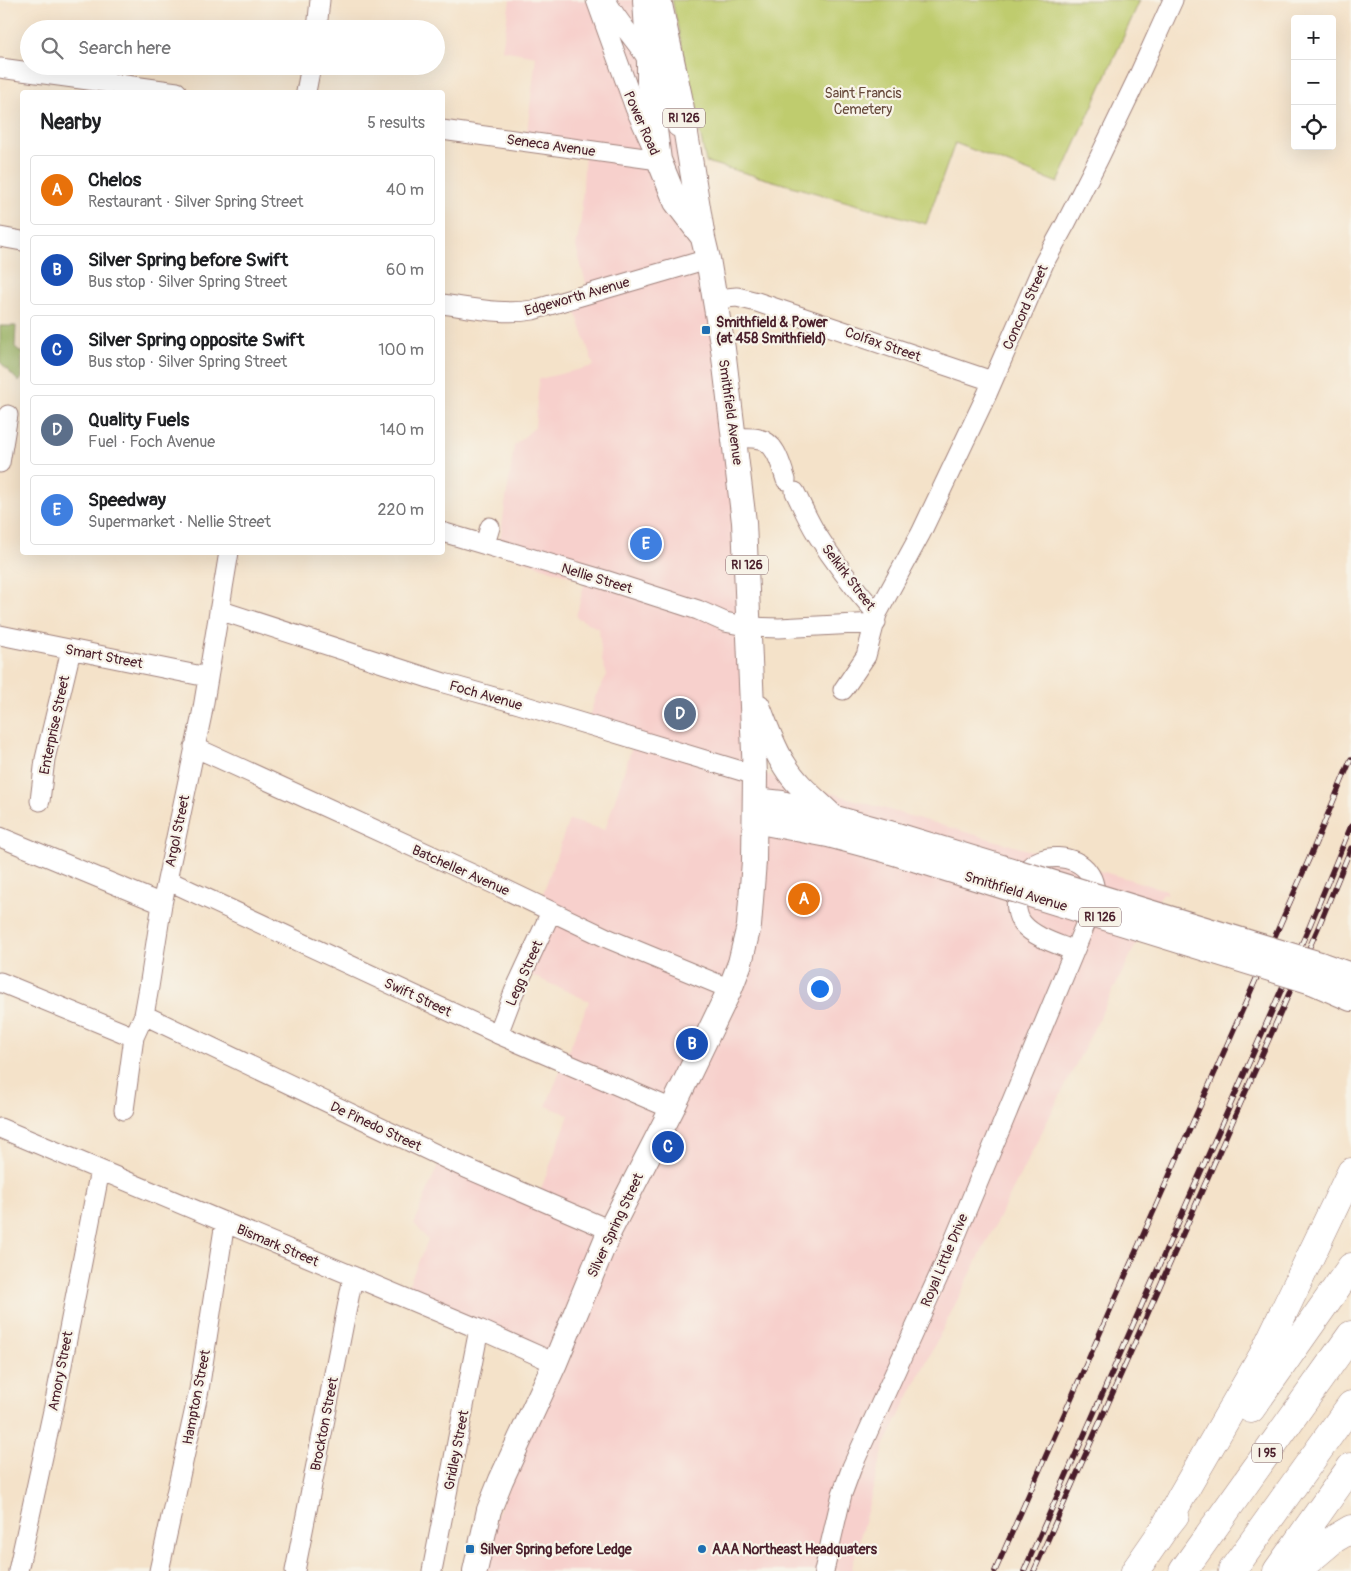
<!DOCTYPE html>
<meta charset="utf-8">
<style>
:root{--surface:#fff;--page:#f2f2f2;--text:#202124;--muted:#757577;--line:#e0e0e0;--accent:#0b8043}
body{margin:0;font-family:Pangolin,sans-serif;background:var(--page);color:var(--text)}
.controls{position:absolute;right:15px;top:15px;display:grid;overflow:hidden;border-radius:5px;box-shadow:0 5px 20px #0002}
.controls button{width:45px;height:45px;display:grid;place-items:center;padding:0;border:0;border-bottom:1px solid var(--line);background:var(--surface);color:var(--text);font:25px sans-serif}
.you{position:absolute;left:819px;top:988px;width:18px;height:18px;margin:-12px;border:4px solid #fff;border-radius:50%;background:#1a73e8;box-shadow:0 0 0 8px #1a73e833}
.badge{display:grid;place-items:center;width:32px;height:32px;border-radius:50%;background:var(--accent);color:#fff;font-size:16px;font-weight:700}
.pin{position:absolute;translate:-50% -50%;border:2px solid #fff;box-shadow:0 1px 5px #0006}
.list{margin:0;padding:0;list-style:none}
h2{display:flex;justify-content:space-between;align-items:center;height:65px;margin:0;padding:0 20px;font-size:21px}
h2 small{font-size:16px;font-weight:400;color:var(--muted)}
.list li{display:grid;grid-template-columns:32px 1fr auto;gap:15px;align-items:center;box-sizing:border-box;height:70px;margin:0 10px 10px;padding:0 10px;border:1px solid var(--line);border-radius:5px}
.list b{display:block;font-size:19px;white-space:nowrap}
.list p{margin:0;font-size:16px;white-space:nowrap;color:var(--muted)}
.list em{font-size:16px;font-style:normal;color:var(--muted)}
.icon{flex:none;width:28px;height:28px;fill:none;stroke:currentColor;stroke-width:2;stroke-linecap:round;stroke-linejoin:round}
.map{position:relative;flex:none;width:1351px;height:1571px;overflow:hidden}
.search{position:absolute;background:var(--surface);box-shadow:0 5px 20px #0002;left:20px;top:20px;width:425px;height:55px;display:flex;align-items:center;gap:12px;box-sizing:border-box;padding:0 18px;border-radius:28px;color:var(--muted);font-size:19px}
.panel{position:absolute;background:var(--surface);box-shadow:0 5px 20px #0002;left:20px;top:90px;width:425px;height:465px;border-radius:5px}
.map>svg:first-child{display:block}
</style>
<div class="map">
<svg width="1351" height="1571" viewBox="0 0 1351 1571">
<rect width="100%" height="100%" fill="#f7f3e8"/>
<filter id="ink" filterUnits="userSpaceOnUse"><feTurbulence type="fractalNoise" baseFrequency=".02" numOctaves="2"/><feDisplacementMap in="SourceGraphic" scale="10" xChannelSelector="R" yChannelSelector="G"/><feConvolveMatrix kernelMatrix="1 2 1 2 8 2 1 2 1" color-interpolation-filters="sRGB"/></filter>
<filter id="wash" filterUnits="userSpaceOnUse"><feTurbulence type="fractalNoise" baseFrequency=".0096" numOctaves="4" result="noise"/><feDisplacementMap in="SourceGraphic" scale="20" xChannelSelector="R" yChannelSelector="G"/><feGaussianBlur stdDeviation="1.12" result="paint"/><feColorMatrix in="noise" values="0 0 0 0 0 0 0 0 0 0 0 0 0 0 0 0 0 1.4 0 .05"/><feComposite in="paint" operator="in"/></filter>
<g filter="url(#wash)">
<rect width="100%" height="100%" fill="#f4e2c9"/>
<path fill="#f7d0cc" d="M510,0H651L733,408L751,770L1166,890L1168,894L1162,893L885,1444L851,1571H475L554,1371L402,1299L428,1240L414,1223L440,1160L538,1197L569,1115L546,1106L589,1001L515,968V964L534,951L544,909L540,902L569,820L605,830L633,744L587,726L595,697L607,675L602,660L599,629L576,617L585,581L498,552L514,446L535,427L539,379L594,366L572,301L588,291L576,247L581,219L585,151L526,141L536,56L502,50Z"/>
<path fill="#bfcc6e" stroke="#84764c" d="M672,0H1140L1058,183L955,143L926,224L706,162Z"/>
<path fill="#97b061" stroke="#706846" d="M0,326H16L15,347L22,353V378L19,382L0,362Z"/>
</g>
<g filter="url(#ink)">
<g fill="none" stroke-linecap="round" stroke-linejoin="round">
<defs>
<path id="minor" d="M596,0L635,108L653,148
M606,0C618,23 637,41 650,63C661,83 671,105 677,127
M317,29L320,0
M0,68L177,92
M306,92L311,66
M442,130L659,160
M0,237L22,241
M715,299L737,297L757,302L992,381
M442,304C473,308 502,315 533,310L708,259
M735,438C742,438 751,437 759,439C776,442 781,465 786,480
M0,463L8,415
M795,492C802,506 808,520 816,533C834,562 855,589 877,614
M442,532L605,580L698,610L725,622L750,627L779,628L876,623
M485,544L490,527
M219,610L444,683L519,704L755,775
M0,635L207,677
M843,690L866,656L877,614L921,533L987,394L1044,263L1066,223L1099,158L1138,77L1173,0
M194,747L494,884L609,939L730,989
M40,801L45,759L71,650
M0,837L162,904
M167,880L498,1034L672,1109
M0,982L134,1037
M144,1015L459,1165L610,1230
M498,1034L514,992L551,912
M124,1110L134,1037L144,1015L149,987L162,904L202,714L229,552
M0,1128L479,1329L555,1363
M18,1571L54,1406L100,1170
M159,1571L199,1390L225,1222
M295,1571L353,1277
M432,1571L479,1329
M824,1571L842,1494L852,1467L945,1262L1095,901C1095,890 1095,881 1088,872C1076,854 1040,852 1027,870C1022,876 1020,884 1018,891C1015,901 1016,916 1023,924C1035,938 1058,944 1074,951"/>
<path id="major" d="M645,0L649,63V84L659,160L676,202L702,236
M758,706C766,726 773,748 785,766C797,786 817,801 833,817
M755,800L782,803L897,835
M755,821L828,835L888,851
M1320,964L1351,975
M1312,982L1351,999
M475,1571L489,1510L501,1480L555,1363L610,1230L672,1109L730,989L740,963L749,926L754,861L755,775L744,522L723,349L708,259L703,238L680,97L659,0"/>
<path id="highway" d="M1251,1409L1351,1267
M1164,1529L1181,1497L1263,1355L1351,1172
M1135,1571L1164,1529L1175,1515
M1183,1571L1351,1335
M1232,1571L1351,1405
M1277,1571L1351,1467
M1296,1571L1334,1539L1351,1529"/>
</defs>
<use href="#minor" stroke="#9f807a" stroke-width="21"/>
<use href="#major" stroke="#9f807a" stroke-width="26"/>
<use href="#highway" stroke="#9f807a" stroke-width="29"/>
<use href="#minor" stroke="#fff" stroke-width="19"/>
<use href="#major" stroke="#fff" stroke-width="24"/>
<use href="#highway" stroke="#fff" stroke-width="28"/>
<defs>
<path id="rail" d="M995,1571L1309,859L1351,759
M1024,1571L1310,925L1351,826
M1034,1571L1318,928L1351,848"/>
</defs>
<use href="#rail" stroke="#4a1f2b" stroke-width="5.5"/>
<use href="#rail" stroke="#f7f3e8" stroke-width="4" stroke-dasharray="11" stroke-linecap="butt"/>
<defs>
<path id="major-bridge" d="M897,835L1320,964
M888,851L1312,982"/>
</defs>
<use href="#major-bridge" stroke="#9f807a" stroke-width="26" stroke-linecap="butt"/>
<use href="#major-bridge" stroke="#fff" stroke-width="24"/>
</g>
</g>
<g fill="#1f6fb2" stroke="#f7f3e8" stroke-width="2">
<rect x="701" y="325" width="10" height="10" rx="2.5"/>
<rect x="465" y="1544" width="10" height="10" rx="2.5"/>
<circle cx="702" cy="1549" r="5"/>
</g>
<g text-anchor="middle" stroke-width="4.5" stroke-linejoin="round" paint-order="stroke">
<g fill="#f7f3e8" stroke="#7e5f64" stroke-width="1">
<rect x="663" y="108.5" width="42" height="19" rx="4"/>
<rect x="726" y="555.5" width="42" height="19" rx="4"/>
<rect x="1079" y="907.5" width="42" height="19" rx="4"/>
<rect x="1252" y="1443.5" width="30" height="19" rx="4"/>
</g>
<g font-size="12" font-weight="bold" fill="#4a1f2b">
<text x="684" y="122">RI 126</text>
<text x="747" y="569">RI 126</text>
<text x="1100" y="921">RI 126</text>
<text x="1267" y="1457">I 95</text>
</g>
<g font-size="14" fill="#674a3c" stroke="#f7f3e8">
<text x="863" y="98">Saint Francis<tspan x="863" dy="16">Cemetery</tspan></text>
</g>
<g font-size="14" fill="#4a1f2b" stroke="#f7f3e8">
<text transform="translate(642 123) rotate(66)" y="5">Power Road</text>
<text transform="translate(551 145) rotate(8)" y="5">Seneca Avenue</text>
<text transform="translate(577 296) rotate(-16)" y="5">Edgeworth Avenue</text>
<text transform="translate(1025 307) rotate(-66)" y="5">Concord Street</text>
<text transform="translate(883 344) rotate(19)" y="5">Colfax Street</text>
<text transform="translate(731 412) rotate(82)" y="5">Smithfield Avenue</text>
<text transform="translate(849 577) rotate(53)" y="5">Selkirk Street</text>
<text transform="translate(597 578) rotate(17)" y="5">Nellie Street</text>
<text transform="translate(104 656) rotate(11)" y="5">Smart Street</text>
<text transform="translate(486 695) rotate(16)" y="5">Foch Avenue</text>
<text transform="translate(54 725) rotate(-78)" y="5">Enterprise Street</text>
<text transform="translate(177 831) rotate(-78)" y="5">Argol Street</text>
<text transform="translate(461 870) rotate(24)" y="5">Batcheller Avenue</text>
<text transform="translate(1016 891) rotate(17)" y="5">Smithfield Avenue</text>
<text transform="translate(524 973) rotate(-66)" y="5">Legg Street</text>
<text transform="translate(418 997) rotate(25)" y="5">Swift Street</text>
<text transform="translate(376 1126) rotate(25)" y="5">De Pinedo Street</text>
<text transform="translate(615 1225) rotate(-65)" y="5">Silver Spring Street</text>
<text transform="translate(278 1245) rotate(23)" y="5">Bismark Street</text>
<text transform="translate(944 1260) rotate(-67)" y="5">Royal Little Drive</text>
<text transform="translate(60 1371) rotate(-79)" y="5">Amory Street</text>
<text transform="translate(196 1397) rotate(-79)" y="5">Hampton Street</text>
<text transform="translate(324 1424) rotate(-79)" y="5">Brockton Street</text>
<text transform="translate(456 1450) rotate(-79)" y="5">Gridley Street</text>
</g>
<g font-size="14" font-weight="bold" fill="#4a1f2b" stroke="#f7f3e8" text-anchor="start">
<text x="716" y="327">Smithfield &amp; Power<tspan x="716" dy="16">(at 458 Smithfield)</tspan></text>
<text x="480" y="1554">Silver Spring before Ledge</text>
<text x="712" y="1554">AAA Northeast Headquaters</text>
</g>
</g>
</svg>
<div class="controls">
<button>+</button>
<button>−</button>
<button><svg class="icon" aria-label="locate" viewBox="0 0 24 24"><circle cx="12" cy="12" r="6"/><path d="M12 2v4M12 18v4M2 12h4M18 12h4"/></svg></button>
</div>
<div class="you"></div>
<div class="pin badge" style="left:804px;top:899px;background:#e8710a">A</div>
<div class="pin badge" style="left:692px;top:1044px;background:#1a4fb4">B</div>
<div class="pin badge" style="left:668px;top:1147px;background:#1a4fb4">C</div>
<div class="pin badge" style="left:680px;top:714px;background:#5c6f8a">D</div>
<div class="pin badge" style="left:646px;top:544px;background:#3f7fe0">E</div>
<div class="search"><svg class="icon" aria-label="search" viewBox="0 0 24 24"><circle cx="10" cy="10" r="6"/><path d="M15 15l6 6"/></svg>Search here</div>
<section class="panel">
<h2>Nearby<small>5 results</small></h2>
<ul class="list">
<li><span class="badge" style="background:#e8710a">A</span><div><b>Chelos</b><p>Restaurant · Silver Spring Street</p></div><em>40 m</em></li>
<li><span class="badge" style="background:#1a4fb4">B</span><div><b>Silver Spring before Swift</b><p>Bus stop · Silver Spring Street</p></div><em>60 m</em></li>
<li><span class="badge" style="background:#1a4fb4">C</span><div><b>Silver Spring opposite Swift</b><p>Bus stop · Silver Spring Street</p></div><em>100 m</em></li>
<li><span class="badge" style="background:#5c6f8a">D</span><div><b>Quality Fuels</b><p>Fuel · Foch Avenue</p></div><em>140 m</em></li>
<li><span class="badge" style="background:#3f7fe0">E</span><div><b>Speedway</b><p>Supermarket · Nellie Street</p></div><em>220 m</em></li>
</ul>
</section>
</div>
